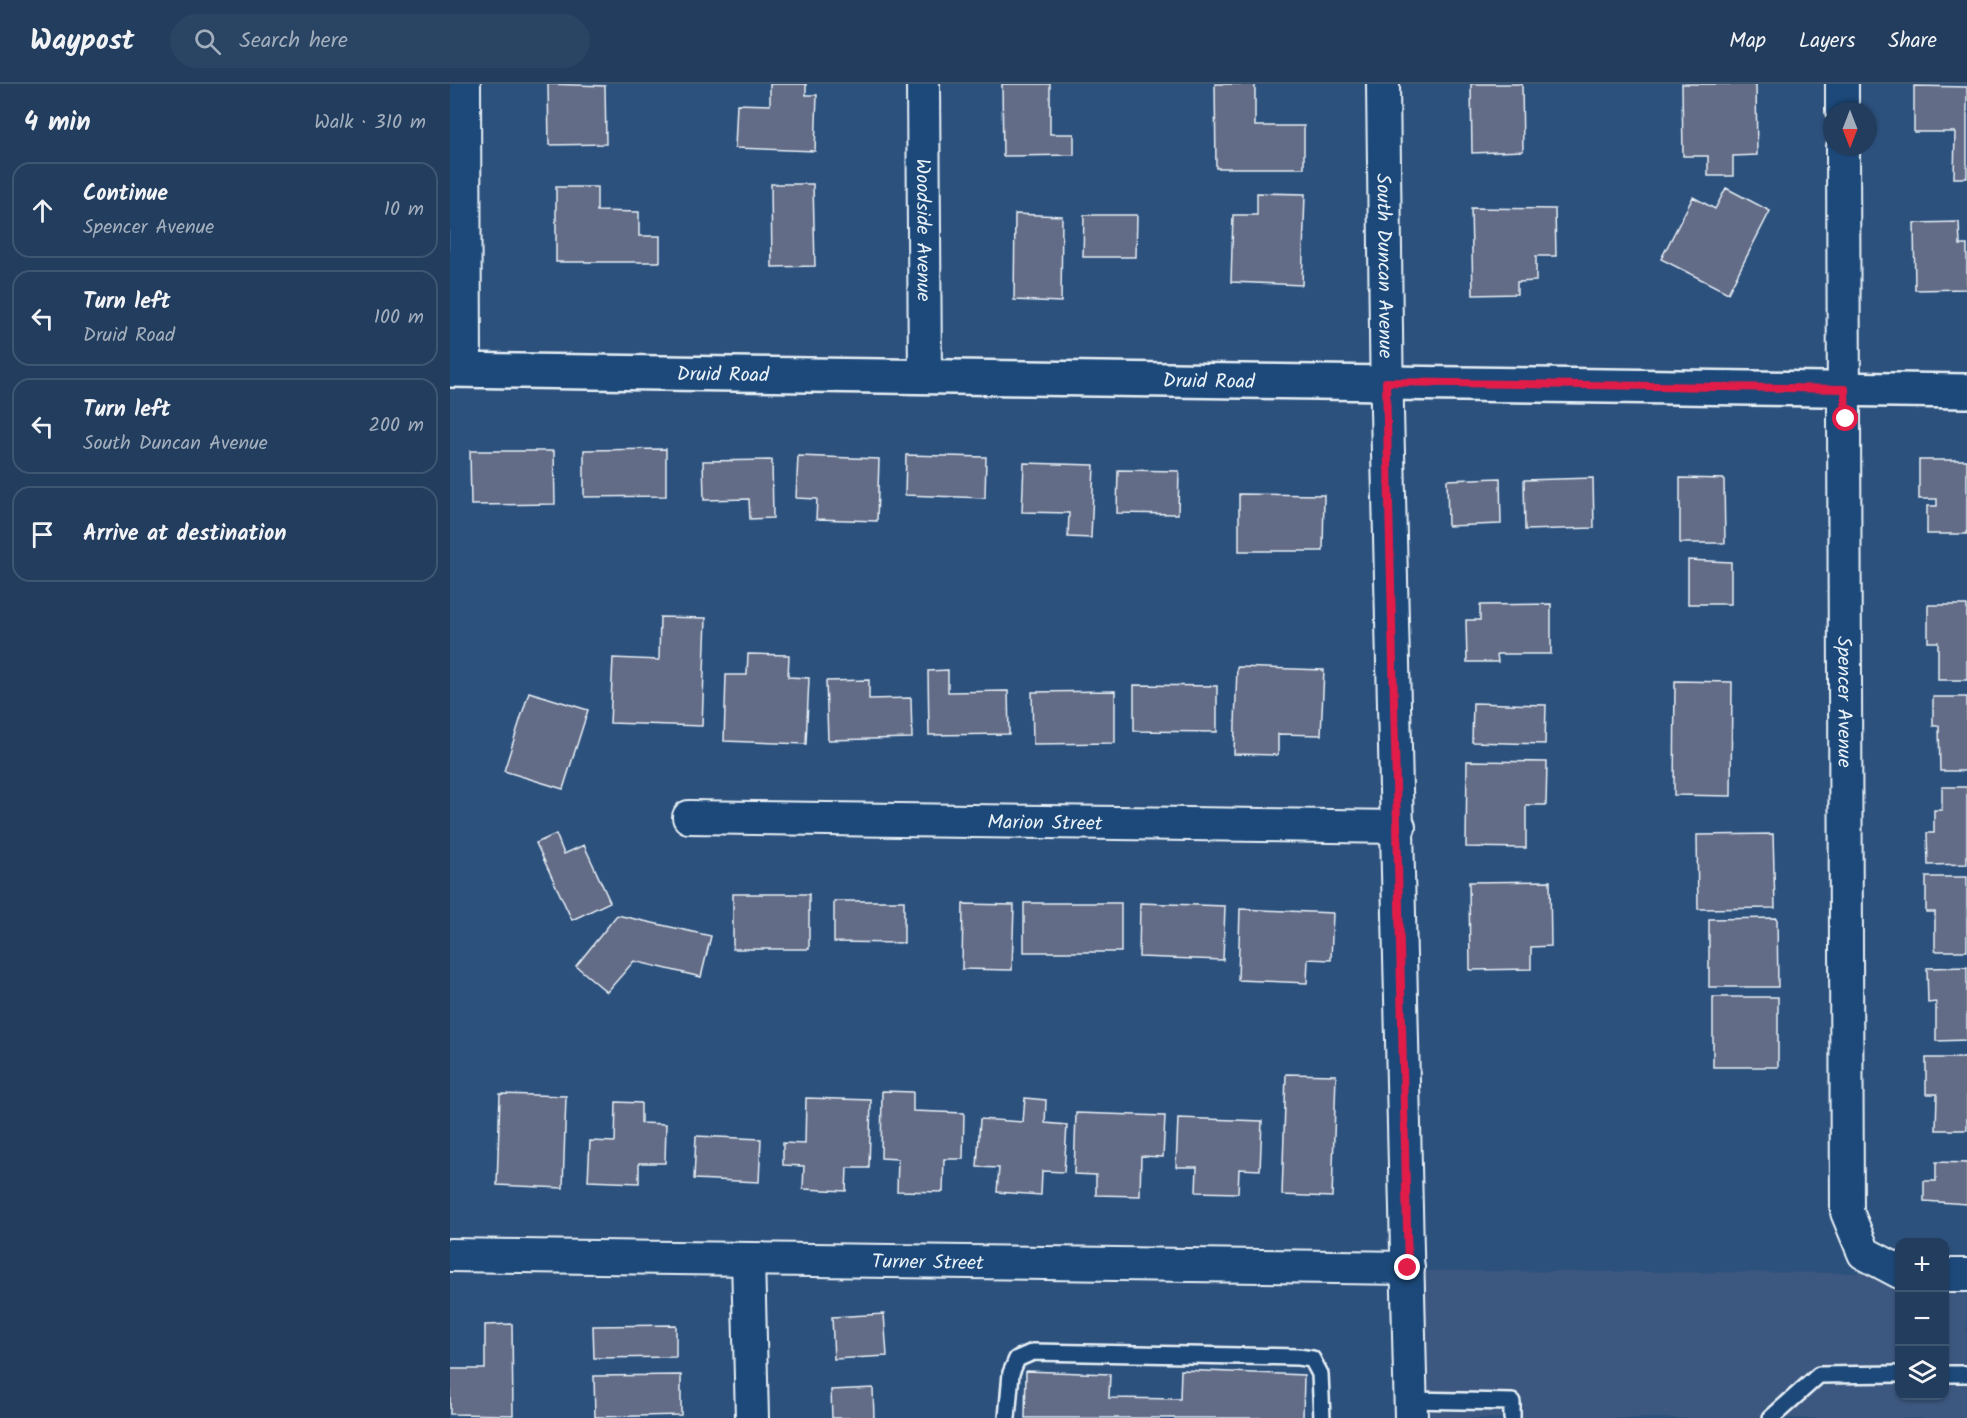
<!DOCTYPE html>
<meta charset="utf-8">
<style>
:root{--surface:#223d5e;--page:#2a4464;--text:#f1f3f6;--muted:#a2aebc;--line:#3f5673}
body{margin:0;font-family:Kalam,sans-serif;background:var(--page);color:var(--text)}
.controls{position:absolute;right:18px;bottom:18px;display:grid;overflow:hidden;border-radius:12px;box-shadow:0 2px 4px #0004}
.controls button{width:54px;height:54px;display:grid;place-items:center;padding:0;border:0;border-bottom:2px solid var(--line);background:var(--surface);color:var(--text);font:30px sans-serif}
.compass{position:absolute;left:1373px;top:18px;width:54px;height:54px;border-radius:50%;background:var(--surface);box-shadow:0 2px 4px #0004;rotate:180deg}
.stop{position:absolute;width:18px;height:18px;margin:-14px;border:4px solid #e11d48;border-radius:50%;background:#fff}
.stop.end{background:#e11d48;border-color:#fff;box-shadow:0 2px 6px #0008}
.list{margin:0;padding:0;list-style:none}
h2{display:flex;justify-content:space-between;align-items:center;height:78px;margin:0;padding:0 24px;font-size:26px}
h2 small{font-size:20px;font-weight:400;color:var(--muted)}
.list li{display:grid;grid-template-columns:39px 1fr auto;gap:18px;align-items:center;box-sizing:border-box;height:96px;margin:0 12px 12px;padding:0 12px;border:2px solid var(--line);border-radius:18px}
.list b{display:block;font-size:22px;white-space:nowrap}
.list p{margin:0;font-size:20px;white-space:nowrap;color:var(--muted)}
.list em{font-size:20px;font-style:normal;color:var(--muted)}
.icon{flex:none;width:33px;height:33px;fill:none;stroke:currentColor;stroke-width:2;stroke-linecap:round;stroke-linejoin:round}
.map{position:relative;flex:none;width:1517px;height:1334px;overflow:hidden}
header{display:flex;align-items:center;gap:36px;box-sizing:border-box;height:84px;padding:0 30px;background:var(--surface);border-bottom:2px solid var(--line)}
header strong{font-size:28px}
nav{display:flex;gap:33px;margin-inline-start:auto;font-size:21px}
.search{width:420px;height:54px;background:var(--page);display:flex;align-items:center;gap:15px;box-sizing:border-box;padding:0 21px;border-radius:33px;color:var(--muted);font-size:22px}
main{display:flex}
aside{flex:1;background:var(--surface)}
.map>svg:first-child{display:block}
</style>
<header>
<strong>Waypost</strong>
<div class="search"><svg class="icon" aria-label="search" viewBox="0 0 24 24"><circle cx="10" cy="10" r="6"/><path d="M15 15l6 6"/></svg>Search here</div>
<nav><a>Map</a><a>Layers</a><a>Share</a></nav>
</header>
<main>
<aside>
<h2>4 min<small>Walk · 310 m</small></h2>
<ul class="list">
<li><svg class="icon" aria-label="ahead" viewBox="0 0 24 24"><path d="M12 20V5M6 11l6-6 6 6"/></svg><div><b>Continue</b><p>Spencer Avenue</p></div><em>10 m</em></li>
<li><svg class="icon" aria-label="left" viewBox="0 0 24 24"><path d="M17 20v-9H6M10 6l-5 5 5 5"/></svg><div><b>Turn left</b><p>Druid Road</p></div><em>100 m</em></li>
<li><svg class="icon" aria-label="left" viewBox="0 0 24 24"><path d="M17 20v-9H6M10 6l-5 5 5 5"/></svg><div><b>Turn left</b><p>South Duncan Avenue</p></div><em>200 m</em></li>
<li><svg class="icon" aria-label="arrive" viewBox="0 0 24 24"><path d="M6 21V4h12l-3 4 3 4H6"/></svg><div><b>Arrive at destination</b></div></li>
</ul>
</aside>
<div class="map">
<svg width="1517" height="1334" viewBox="0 0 1517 1334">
<rect width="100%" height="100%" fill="#2d517d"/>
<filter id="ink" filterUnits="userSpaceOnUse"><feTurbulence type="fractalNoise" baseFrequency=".0167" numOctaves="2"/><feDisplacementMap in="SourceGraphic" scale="12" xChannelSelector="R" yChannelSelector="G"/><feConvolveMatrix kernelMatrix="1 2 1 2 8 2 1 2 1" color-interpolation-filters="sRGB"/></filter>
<g filter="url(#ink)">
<path fill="#3e5980" d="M973,1187L1417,1189L1449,1206L1450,1312H1494L1495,1208H1517V1334H976Z"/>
<path fill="#646c87" stroke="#e8f1f8" stroke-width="1.5" d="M98,0L155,2L156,60L99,61Z
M320,0H356V11H367L365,67L285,64L287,20L320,21Z
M552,0H600V50H624V71L553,72Z
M765,0H805V42H854V84H766Z
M1021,0H1072L1073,67L1022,69Z
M1232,0H1306L1307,71L1283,72V92H1258V72H1233Z
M1464,2L1517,3V94H1504L1505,48H1464Z
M321,100H363L365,182L322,183Z
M106,103H147V127L189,128V152H210V178H106Z
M1276,104L1320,127L1278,209L1211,175L1243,113L1265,125Z
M807,109L855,110L852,201L781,198L783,131H807Z
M1021,124L1105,125L1106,172H1086V197L1067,198V210L1023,211Z
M565,130L612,132L611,218L564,216Z
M634,131H687L686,173H633Z
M1509,138L1510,161H1517V205L1465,206L1464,139Z
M216,365V412L134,413V366Z
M20,367H104L105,420L21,421Z
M456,371L536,373L535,414L455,411Z
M348,372L429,375L427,437L366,435L367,415L346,414Z
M322,376L323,434L300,435L299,415L254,416L253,377Z
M1469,376H1517V450H1477V422H1487V415H1469Z
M574,379L644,381L641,454L618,453L619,429L572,428Z
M668,386L729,387L728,430L667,429Z
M1050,394L1051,440L998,442L997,396Z
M1143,394L1144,444L1075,446L1074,396Z
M1230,394L1274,395L1275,459H1230Z
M789,410L874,411L873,467H789Z
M1238,476L1281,478V520H1238Z
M1101,520V570H1047L1048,578H1017L1016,536H1030V521Z
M1478,521H1517V596H1488V558H1478Z
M210,533L256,534L252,642L160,639L163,574L209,576Z
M298,570L339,571L338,593L359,594L356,660L274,657L276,591H297Z
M787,583L874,586L871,651L828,650V671L784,670Z
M498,586V608L558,607L559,650L479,651L478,587Z
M419,596V615L461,614L462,654L378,656L376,597Z
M1225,597L1282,598L1281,712L1224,711Z
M684,601L767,602V648L684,647Z
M665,607V659L583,660L582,608Z
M79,608L138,626L113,705L54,687Z
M1483,613H1517V687H1490L1489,642H1483Z
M1023,619L1096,621L1095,660L1022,658Z
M1017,677L1097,678L1096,721H1076V764L1016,763Z
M1492,703H1517V780L1478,781L1477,749H1484V726H1492Z
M106,750L114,770L134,761L160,818L122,836L86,759Z
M1323,750L1325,824L1248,825L1247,751Z
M1476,793H1517V867H1485V828H1476Z
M1100,797L1101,862L1081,863V885L1020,886L1019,798Z
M283,810H359V865H283Z
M384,817H454V859L384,858Z
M574,819H671V868H574Z
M690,819L775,822L773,876L689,873Z
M513,820L564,821L562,886L512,885Z
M790,825L883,829L881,876L858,875L857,899L788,896Z
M167,831L261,852L251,893L184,877L157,908L126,882Z
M1327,834L1328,903H1259V835Z
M1517,883V956L1486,957V918L1478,919L1477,884Z
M1263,913H1328V983H1263Z
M1476,974H1517V1046H1486L1487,1010H1476Z
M836,990L886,991L882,1113L832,1111Z
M432,1007L463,1008V1027L514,1029L513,1075H494L493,1108L447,1107L448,1075L431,1074Z
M50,1010L116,1012L113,1104L47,1101Z
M356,1014L421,1016L419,1084H397L396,1107L353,1105L354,1082L333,1081V1059L355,1060Z
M575,1014L596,1016L595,1039L617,1041L614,1088L592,1087L591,1111L547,1108L549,1084L527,1083L530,1035L573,1038Z
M166,1018L191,1019V1039L216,1040L215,1079H189V1099L138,1097L140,1057L165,1058Z
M626,1029L715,1032L713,1073L691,1072L690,1112L646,1111V1091L624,1090Z
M728,1034L812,1037L810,1086L789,1085L788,1109L746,1108L747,1083H726Z
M246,1052L311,1055L309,1098L244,1095Z
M1486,1078L1517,1079V1120L1474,1117V1097H1486Z
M434,1230L437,1272L384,1275L382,1233Z
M62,1240L63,1331L0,1330V1285H35V1241Z
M226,1241V1273L144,1274L143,1242Z
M731,1286L854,1291L853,1334H575L576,1287L660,1290L659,1314L730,1315Z
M231,1291V1331L145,1333L144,1292Z
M423,1304L424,1334H382L381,1306Z"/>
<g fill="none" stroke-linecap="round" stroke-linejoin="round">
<defs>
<path id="service" d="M1494,1290H1517
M960,1316L1062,1318V1334
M557,1334L561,1289L567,1275L583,1268L848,1273L862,1275L870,1290L872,1334
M1321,1334L1369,1291L1450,1290"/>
<g id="minor">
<path d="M14,0L15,286"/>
<path id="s1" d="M473,0L475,292"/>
<path id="s2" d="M933,0L937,327L961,1334"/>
<path d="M1392,0V27"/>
<path id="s3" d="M1393,63L1397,1128L1414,1169L1450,1188"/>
<path id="s4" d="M239,733L949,743"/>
<path id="s5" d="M0,1171L958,1184"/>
<path d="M298,1175L302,1334"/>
<path d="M1494,1191H1517"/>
</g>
<g id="tertiary">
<path id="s6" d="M0,286L1517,307"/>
</g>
</defs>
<use href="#service" stroke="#e8f1f8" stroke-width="20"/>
<use href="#minor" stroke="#e8f1f8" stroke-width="36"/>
<use href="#tertiary" stroke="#e8f1f8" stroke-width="38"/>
<use href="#service" stroke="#1f4a7a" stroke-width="15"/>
<use href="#minor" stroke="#1f4a7a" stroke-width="32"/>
<use href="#tertiary" stroke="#1f4a7a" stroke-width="33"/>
</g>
</g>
<g fill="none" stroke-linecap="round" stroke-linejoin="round" filter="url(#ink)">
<path stroke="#e11d48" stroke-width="8" d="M958,1184L936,298L1395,305L1396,335"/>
</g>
<g text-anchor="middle" stroke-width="5" stroke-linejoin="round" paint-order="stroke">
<g font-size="20" fill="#e8f1f8" stroke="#1f4a7a">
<text dy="7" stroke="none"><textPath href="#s1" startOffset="146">Woodside Avenue</textPath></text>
<text dy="7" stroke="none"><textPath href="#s2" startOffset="182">South Duncan Avenue</textPath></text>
<text dy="7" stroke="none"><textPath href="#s6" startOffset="273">Druid Road</textPath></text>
<text dy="7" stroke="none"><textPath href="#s6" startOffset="759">Druid Road</textPath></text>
<text dy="7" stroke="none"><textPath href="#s3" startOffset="555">Spencer Avenue</textPath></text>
<text dy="7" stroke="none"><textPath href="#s4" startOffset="356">Marion Street</textPath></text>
<text dy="7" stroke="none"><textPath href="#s5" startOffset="478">Turner Street</textPath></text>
</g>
</g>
</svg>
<div class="controls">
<button>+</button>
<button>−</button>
<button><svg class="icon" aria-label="layers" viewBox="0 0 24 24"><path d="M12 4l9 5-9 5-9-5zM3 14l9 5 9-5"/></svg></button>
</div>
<svg class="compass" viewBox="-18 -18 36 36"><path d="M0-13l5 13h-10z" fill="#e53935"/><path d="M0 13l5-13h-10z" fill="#a2aebc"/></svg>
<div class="stop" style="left:1396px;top:335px"></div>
<div class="stop end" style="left:958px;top:1184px"></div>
</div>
</main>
